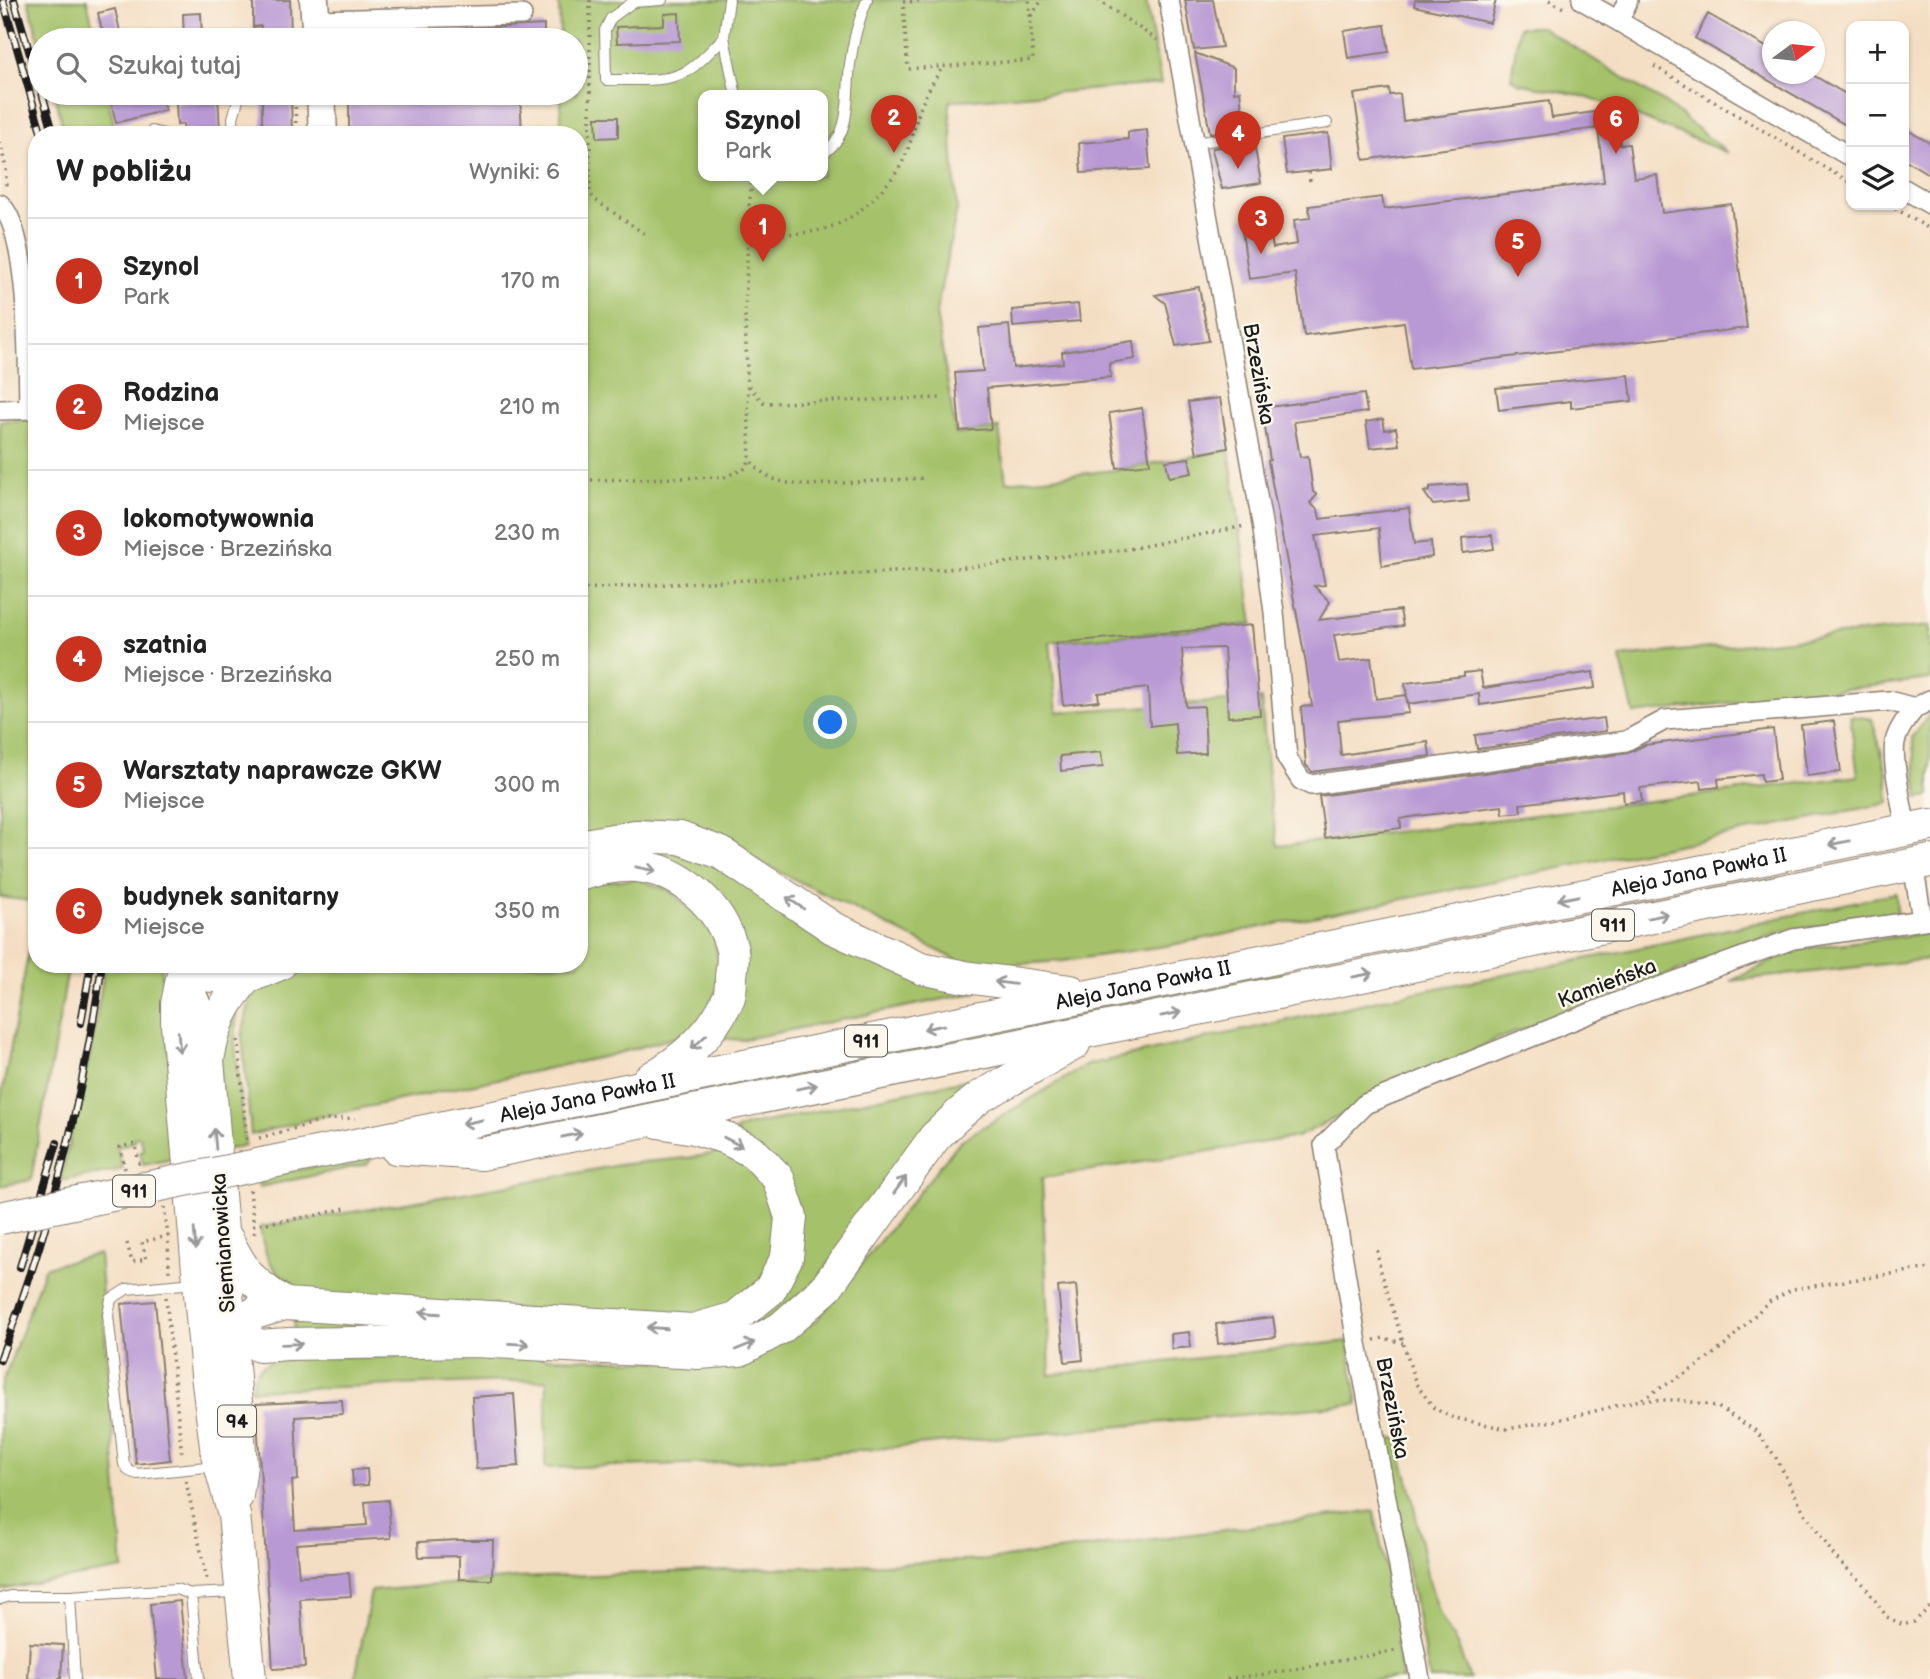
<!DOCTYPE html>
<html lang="pl">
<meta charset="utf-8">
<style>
:root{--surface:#fff;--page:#f6f6f6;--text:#222;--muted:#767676;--line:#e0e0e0;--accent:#c8321e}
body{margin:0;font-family:"Balsamiq Sans",sans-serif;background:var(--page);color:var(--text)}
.controls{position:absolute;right:21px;top:21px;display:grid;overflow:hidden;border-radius:14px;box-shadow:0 2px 5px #0004}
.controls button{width:63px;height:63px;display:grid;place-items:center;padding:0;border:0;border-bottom:2px solid var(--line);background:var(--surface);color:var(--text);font:35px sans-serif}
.compass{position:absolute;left:1762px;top:21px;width:63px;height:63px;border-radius:50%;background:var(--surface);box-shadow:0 2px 5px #0004;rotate:75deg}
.you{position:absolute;left:831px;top:723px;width:24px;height:24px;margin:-18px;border:5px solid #fff;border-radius:50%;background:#1a73e8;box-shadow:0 0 0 10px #1a73e833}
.badge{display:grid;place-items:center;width:46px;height:46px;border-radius:50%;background:var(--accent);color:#fff;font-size:23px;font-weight:700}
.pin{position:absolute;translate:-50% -58px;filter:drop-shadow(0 2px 4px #0008)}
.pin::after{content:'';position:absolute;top:37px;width:24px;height:21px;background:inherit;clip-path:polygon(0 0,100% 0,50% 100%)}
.popup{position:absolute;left:698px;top:90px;width:130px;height:91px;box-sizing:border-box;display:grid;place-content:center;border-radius:14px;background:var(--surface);filter:drop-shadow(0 2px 5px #0005);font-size:23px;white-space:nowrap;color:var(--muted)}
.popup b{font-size:26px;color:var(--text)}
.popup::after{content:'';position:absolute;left:50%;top:100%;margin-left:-14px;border:14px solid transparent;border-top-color:var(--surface)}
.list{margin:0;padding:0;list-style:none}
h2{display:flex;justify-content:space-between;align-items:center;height:91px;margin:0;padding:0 28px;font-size:30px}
h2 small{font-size:23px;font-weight:400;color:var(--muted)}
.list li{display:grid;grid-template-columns:46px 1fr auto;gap:21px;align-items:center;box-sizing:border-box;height:126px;padding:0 28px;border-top:2px solid var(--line)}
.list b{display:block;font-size:26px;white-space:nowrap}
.list p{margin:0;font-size:23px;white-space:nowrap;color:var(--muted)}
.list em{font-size:23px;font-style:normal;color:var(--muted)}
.icon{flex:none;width:38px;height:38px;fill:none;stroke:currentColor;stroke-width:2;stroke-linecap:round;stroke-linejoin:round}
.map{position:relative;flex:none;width:1930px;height:1679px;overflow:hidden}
.search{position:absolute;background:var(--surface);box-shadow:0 2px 5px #0004;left:28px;top:28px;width:560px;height:77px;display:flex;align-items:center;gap:18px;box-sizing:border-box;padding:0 24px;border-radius:38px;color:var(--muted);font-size:26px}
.panel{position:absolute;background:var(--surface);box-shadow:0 2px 5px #0004;left:28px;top:126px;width:560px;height:847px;border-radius:28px}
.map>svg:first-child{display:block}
</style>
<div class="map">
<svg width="1930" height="1679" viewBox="0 0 1930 1679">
<rect width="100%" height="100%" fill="#fbf7ec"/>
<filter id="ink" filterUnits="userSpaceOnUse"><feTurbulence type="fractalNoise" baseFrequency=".0143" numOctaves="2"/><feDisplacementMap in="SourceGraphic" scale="14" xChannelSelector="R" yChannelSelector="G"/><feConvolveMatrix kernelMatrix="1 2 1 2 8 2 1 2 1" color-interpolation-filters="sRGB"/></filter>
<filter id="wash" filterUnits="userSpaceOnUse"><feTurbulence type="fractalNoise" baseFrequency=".00686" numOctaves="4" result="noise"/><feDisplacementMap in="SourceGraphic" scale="28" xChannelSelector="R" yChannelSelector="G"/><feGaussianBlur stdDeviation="1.57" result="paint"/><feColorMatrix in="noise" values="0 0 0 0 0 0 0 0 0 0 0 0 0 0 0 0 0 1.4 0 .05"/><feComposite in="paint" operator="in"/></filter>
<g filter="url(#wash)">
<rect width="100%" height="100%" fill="#f4dec3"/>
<path fill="#a5c26a" stroke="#606f43" stroke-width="2" fill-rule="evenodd" d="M28,0H87L96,40H40V44Z
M559,0H1146L1161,84L949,101L957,210L936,313L956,434L999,428L1006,482L1115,470L1229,450L1253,624L1050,642L1057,712L1261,699L1270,798L1278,846L1858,776L1850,716L1872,719L1887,773L1889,803L1171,945L1063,961L971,967L715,840L662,819L579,841V135H561V93H576V40H560ZM704,96H822V176H704Z
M1519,27H1541L1665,103L1728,153L1612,106L1579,95L1518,83L1511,78Z
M54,93H107L116,135H65Z
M37,419V902L0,897V421Z
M1930,626V679L1634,714L1620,657Z
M1930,714V796L1919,798L1912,737Z
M664,849L704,860L974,993L740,1040L723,1038L729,913L579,857Z
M651,878L710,922L723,977L699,1031L607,1056L310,1119L251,1135L242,1036L252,990L302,964H579V883Z
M1896,893L1897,914L1780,932L1495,1040L1297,1137L1042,1178L1050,1375L1348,1341L1358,1404L725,1463L545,1468L547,1380L251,1390C254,1361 271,1361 296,1357L498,1356L737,1364L816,1321L960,1141L1087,1065L1387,998L1615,953Z
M37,907V964H69L31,1180L0,1186V1104Z
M1930,933V959L1731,981L1796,949Z
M105,964H161L178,1158L143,1165L140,1151L144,1150L140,1137L134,1138L135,1142L117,1147L123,1169L60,1181L91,1051Z
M1282,970V977L455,1147L450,1138Z
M237,1001L235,1043L245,1145L226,1150L219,1062Z
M985,1077L811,1286L745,1337L294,1334L293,1317L720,1332L797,1233L735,1131L746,1126L970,1079Z
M730,1149L753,1161L784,1220C781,1234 779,1250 773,1262C755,1303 721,1310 681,1320L292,1294V1282C269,1272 263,1249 260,1227C378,1208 496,1188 614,1166C653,1159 693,1161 730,1149Z
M370,1157L371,1160L367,1164L259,1187L257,1177Z
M99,1254L123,1569L0,1590V1390L45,1267Z
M1396,1438L1411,1490L1427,1574L1440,1615L1458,1647L1470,1679H1430L1382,1439Z
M1374,1511L1401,1642L1396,1644L1403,1679H355L371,1591L516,1578L988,1560Z"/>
<g id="blocks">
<path fill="#b899d4" d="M253,0H290L291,40H261V26L253,27Z
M1185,0H1213L1222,47L1194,50Z
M1415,0H1496L1490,23L1414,6Z
M115,9L122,40H104L98,13Z
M201,13L202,40H184L183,14Z
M679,13L680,41L617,43L616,27L664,25V14Z
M1708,14L1773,51V74H1811L1851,97V128L1695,38Z
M544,25V40H463V29Z
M1385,25L1389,52L1348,58L1344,31Z
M1195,53L1234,68V92L1240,91L1244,128L1210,133Z
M1389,89L1390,95L1400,94L1403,121L1549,101L1552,118L1615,109L1620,145L1629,144L1634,178L1657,175L1662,213L1731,204L1747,328L1411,369L1404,322L1304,336L1295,273L1249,279L1240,218L1267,215L1273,248L1297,244L1294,220L1310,218L1309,206L1382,197L1384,209L1604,182L1598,128L1364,160L1354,94Z
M109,93H161L165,110L116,123Z
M188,93H218L220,131L191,133V130L184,131L183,124L177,125L176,102L189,101Z
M262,93H291L292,135H262Z
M349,93H392V101L520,93L522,135H349Z
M596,117H618V137L597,138Z
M1904,128L1930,143V175L1904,159Z
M1147,130L1150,169L1081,173L1079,143L1128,139V132Z
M1328,133L1332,169L1287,174L1282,139Z
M1254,142L1261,183L1222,189L1212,150L1213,148Z
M1199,287L1209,341L1176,346L1165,303L1155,295Z
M1078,304L1080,321L1013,327L1012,310Z
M1009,325L1013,368L1063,363L1062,352L1133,341L1135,359L1109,363L1111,377L987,388L991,429L960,431L955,373L983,371L979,328Z
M1629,375L1632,401L1571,408V401L1499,410L1496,388Z
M1364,394L1367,412L1294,422L1300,457L1308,456L1313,492L1317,495L1310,503L1318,510L1320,519L1409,508L1414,544L1431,542L1432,557L1382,566L1379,528L1315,536L1325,585L1314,586L1330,602L1319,620L1400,610L1403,626L1334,635L1339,662L1371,658L1376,699L1406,695L1409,713L1338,720L1341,755L1428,742L1430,756L1312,772L1306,765L1301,707L1312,706L1306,664L1268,461L1270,460L1262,408Z
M1220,398L1228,448L1197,454L1188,402Z
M1142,408L1150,464L1117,468L1109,413Z
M1383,419L1385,430L1396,428L1399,445L1370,448L1366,422Z
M1189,458L1192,473L1169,477L1166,461Z
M1467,484L1469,501L1433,505L1424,492L1430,491V487Z
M1492,535L1494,549L1463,553L1462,538Z
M1252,625L1260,715L1228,717L1224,648L1182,649L1186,707L1204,706L1206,753L1177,755L1175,723L1150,726L1148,688L1098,693L1099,701L1063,705L1056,643Z
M1480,671L1483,688L1593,672L1595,688L1480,705L1479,694L1408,704L1405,683L1464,676V673Z
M1604,718L1606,731L1477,749L1475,735Z
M1834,721L1841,772L1807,776L1801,725Z
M1773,729L1779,780L1762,782L1761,774L1718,779L1719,787L1702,789L1701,781L1640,788L1642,801L1624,803L1623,791L1520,804L1521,812L1503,814L1502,806L1417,816L1400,819L1401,828L1325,838L1319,796L1628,753L1645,745Z
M1101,752L1103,767L1061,771L1060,756Z
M1076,1285L1083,1360L1065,1362L1058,1287Z
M155,1301L170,1460L136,1464L121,1304Z
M1273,1317L1276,1337L1218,1344L1216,1324Z
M1189,1332L1191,1347L1172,1349L1171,1334Z
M514,1394L519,1466L476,1469L472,1397Z
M342,1400L343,1414L295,1417L298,1480L292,1481L295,1530L367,1525L365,1502L388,1500L391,1538L296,1544L299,1576L349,1573L351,1596L300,1599L305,1667L273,1669L256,1404Z
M367,1469L368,1485L353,1486L352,1470Z
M459,1540H493L492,1580L459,1579V1556L419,1557L418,1542Z
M180,1601L188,1679H157L150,1604Z
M30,1643L63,1645L61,1679H28Z"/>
</g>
</g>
<g filter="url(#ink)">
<use href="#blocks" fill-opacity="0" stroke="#887d70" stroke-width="2"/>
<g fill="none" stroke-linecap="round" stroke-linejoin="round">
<defs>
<path id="lane" d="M662,0L633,2L611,18L605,30L606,80C631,79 665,84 687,71C701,63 712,49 724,37
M729,0L724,37L736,96
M152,131L168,135
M234,135L233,118L240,93
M1194,143L1327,123
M822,154C853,136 846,95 850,64C853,41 858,21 867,0
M195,1283L127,1289L111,1299L108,1315L124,1464L129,1471L137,1474L216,1466
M191,1594L199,1679
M70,1596L75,1679
M0,1599L10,1596H70L176,1589L191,1594L236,1592"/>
<path id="street" d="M1169,0L1262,523L1274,612L1287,758L1301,780L1311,785L1626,741L1665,720L1889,701L1915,708L1930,700
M1582,0L1851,157
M316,20L522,15
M1619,20L1628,0
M1904,189L1930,204
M0,204C30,232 28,365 29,409
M0,410L37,409
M1906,830C1903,807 1891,762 1895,742C1898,729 1907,718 1915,708
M1913,864L1922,919
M1420,1679L1357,1343L1324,1145L1365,1104L1618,1002L1793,939L1930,919"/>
<path id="secondary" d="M314,0L317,40
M321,93L323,135
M182,965L183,974L198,1008L208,1059"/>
<g id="primary">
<path d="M579,846L635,836L680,838L721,853L833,928L921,968L965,977L1071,991"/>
<path d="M579,875C598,869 618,865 637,866C681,870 722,907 732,950C734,958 732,968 731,976C731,983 731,991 729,997C712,1036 683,1059 648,1080"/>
<path d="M183,974L177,1004V1025L207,1375L217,1454L234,1515L250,1679"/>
<path d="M183,974L246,978L280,964"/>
<path d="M396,1148L481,1154L1930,861"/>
<path id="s1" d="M267,1163L1930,825"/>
<path d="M227,1239C244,1274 252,1282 285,1304"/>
<path d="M229,1327L259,1346L288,1344L474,1341L699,1353L740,1350L781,1328L825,1289L935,1137L958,1115L980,1097L1074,1044"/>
<path d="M203,1330L229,1327L255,1313L285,1304L693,1330L735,1318L770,1290L787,1257L791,1217L778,1178L753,1152L723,1137L694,1128L659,1122"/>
<path d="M237,1496L241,1464L208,1059C215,1024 222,1005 246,978"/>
</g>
</defs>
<use href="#lane" stroke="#887d70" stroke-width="12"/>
<use href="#street" stroke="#887d70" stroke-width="22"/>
<use href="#secondary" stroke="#887d70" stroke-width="31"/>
<use href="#primary" stroke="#887d70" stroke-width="34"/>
<path stroke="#887d70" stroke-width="3.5" stroke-dasharray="2 5" stroke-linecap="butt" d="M590,0V193L595,200L645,234
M926,0L903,2L908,69L1033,60L1029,0
M1098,0L1157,40
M1549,0L1565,9
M1031,16L1042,0
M1654,66L1851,183
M295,93L296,135
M0,142L6,169V188
M1309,172L1310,181
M753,176L749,205L745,315L750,460C765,480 784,484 808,485L924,478
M1889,205L1930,229
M748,234C804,234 835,238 877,195C887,184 897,174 903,161C911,145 914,126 920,109C926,93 934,80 943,67
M749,386L763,402L772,403L940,398
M591,480L724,477L744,469L750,460
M579,589L947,569L1129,549L1245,526
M238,1040L247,1144
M259,1138L326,1120L355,1118
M125,1169L120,1147L135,1144L139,1163L142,1162
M250,1190L255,1238
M164,1207L168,1236L169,1272
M253,1225L314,1216L349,1207
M127,1243L132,1262L146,1259L142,1242L168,1236
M1377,1250L1380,1268L1416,1384L1434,1408L1450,1417L1507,1429L1558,1420L1640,1400H1679L1716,1406L1756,1431L1775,1456L1804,1512L1835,1557L1864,1585L1887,1617L1903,1625L1914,1622L1930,1607
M166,1297L182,1456
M1374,1340L1384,1338L1403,1343
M1642,1399L1696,1367L1724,1346L1767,1303L1793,1289L1930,1268
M186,1481L207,1580
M1227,1679L1273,1673L1398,1650"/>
<use href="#lane" stroke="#fff" stroke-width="10"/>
<use href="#street" stroke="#fff" stroke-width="19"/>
<use href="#secondary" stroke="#fff" stroke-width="28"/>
<use href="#primary" stroke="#fff" stroke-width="32"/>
<defs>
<path id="rail" d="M3,0L42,135
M14,0L40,88
M42,93L54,135
M81,1023L91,964
M20,1267L57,1143
M0,1360C49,1233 83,1099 102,964"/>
</defs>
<use href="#rail" stroke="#1c1c1c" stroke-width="8"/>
<use href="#rail" stroke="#fbf7ec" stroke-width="5" stroke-dasharray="16" stroke-linecap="butt"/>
<defs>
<path id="primary-bridge" d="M0,1218L267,1163"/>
</defs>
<use href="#primary-bridge" stroke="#887d70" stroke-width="34" stroke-linecap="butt"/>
<use href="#primary-bridge" stroke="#fff" stroke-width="32"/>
</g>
<defs><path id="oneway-shaft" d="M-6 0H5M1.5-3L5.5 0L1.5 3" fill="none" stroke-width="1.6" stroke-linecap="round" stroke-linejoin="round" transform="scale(1.75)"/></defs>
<g stroke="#999">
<use href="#oneway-shaft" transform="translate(1839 843) rotate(169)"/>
<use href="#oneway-shaft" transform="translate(646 869) rotate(12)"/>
<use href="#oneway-shaft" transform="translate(1568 898) rotate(169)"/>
<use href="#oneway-shaft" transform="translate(795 903) rotate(-146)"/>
<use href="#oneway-shaft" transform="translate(1658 916) rotate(-11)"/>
<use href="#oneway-shaft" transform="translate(1363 975) rotate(-11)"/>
<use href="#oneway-shaft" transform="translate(1005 983) rotate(-173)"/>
<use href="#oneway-shaft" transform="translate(1171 1014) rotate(-11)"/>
<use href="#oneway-shaft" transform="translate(934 1027) rotate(168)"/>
<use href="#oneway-shaft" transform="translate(179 1042) rotate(85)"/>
<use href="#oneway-shaft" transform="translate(699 1042) rotate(136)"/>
<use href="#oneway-shaft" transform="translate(807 1087) rotate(-11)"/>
<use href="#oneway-shaft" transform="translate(472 1122) rotate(168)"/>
<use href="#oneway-shaft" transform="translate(572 1135) rotate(-12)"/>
<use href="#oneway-shaft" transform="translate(215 1139) rotate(-95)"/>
<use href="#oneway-shaft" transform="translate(733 1142) rotate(27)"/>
<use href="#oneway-shaft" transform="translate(900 1185) rotate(-54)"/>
<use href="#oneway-shaft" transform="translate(195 1239) rotate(85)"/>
<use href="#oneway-shaft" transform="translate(430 1313) rotate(-176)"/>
<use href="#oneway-shaft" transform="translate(657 1328) rotate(-176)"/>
<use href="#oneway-shaft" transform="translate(292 1344) rotate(-2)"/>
<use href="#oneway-shaft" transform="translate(519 1344) rotate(3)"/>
<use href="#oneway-shaft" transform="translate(745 1346) rotate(-22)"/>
</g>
</g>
<g text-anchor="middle" stroke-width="5" stroke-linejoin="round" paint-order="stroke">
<g fill="#fbf7ec" stroke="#5f5e5a" stroke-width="2">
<rect x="1592" y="909.5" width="42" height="31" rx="5"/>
<rect x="845" y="1025.5" width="42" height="31" rx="5"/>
<rect x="113" y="1175.5" width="42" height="31" rx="5"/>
<rect x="218" y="1405.5" width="38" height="31" rx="5"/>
</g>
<g font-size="19" font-weight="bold" fill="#1c1c1c">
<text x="1613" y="932">911</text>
<text x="866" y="1048">911</text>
<text x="134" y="1198">911</text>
<text x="237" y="1428">94</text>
</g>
<g font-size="21" fill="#1c1c1c" stroke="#fbf7ec">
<text transform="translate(1259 374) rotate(80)" y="7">Brzezińska</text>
<text dy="7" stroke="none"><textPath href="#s1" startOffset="1461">Aleja Jana Pawła II</textPath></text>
<text transform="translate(1607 983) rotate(-21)" y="7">Kamieńska</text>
<text dy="7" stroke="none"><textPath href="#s1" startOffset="894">Aleja Jana Pawła II</textPath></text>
<text dy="7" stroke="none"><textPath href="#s1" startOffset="327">Aleja Jana Pawła II</textPath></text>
<text transform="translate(223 1243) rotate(-94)" y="7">Siemianowicka</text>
<text transform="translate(1393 1408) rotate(79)" y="7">Brzezińska</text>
</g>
</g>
</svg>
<div class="controls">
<button>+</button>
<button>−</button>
<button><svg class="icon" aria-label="layers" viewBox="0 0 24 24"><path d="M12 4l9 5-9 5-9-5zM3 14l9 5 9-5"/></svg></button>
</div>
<svg class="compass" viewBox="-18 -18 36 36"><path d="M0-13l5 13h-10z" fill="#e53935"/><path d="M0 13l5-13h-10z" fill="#767676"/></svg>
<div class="you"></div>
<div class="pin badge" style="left:763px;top:262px">1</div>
<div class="popup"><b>Szynol</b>Park</div>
<div class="pin badge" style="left:894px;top:153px">2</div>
<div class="pin badge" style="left:1261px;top:254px">3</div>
<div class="pin badge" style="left:1238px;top:169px">4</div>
<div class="pin badge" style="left:1518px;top:277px">5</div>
<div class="pin badge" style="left:1616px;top:154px">6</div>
<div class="search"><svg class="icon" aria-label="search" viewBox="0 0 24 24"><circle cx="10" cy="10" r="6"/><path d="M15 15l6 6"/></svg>Szukaj tutaj</div>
<section class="panel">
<h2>W pobliżu<small>Wyniki: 6</small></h2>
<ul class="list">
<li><span class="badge">1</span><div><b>Szynol</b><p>Park</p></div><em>170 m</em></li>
<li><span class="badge">2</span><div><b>Rodzina</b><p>Miejsce</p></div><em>210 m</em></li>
<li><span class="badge">3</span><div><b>lokomotywownia</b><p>Miejsce · Brzezińska</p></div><em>230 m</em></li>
<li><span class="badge">4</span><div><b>szatnia</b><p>Miejsce · Brzezińska</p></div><em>250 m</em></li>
<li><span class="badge">5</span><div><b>Warsztaty naprawcze GKW</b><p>Miejsce</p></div><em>300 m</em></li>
<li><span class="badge">6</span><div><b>budynek sanitarny</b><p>Miejsce</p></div><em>350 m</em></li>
</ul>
</section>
</div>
